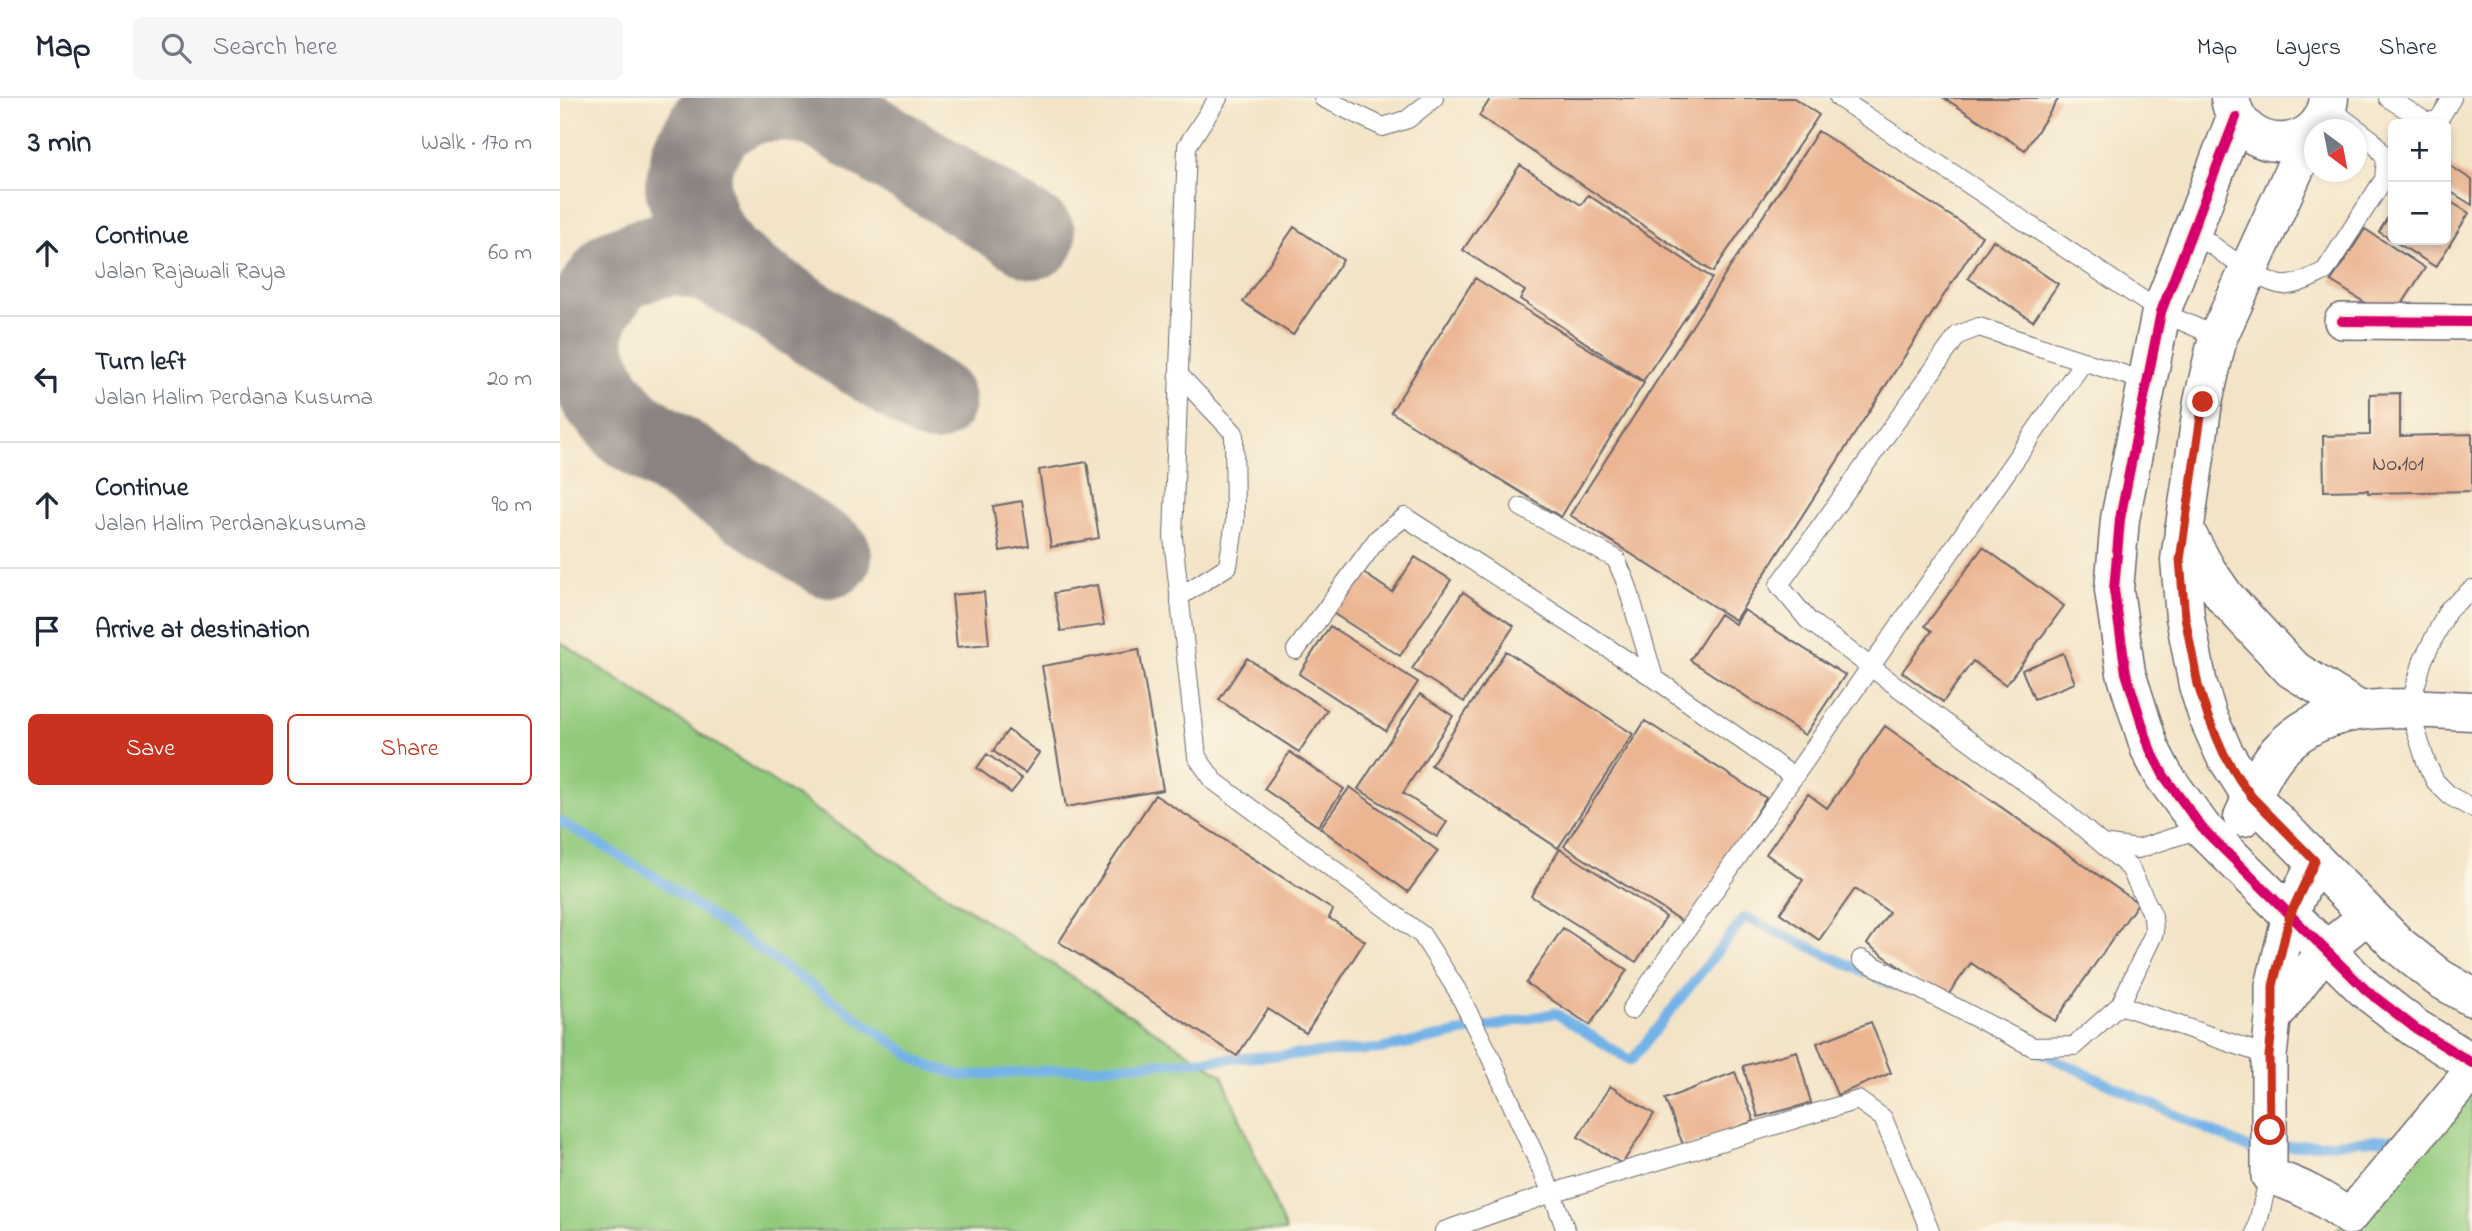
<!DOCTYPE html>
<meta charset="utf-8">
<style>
:root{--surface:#fff;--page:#f6f6f7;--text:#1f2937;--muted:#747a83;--line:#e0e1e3;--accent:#c8321e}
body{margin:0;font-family:"Indie Flower",sans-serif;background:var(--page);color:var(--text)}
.controls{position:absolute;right:21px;top:21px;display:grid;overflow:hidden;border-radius:10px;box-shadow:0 4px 10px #0003}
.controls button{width:63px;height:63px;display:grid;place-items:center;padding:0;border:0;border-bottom:2px solid var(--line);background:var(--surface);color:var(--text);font:35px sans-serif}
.compass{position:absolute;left:1744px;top:21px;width:63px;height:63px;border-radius:50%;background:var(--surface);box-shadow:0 4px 10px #0003;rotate:148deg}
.stop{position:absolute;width:21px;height:21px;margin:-16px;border:5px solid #c8321e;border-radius:50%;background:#fff}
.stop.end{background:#c8321e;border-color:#fff;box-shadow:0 2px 7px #0008}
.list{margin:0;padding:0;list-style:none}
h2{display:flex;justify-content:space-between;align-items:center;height:91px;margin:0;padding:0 28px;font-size:30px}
h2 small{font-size:23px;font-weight:400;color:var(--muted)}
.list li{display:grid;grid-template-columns:46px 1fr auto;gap:21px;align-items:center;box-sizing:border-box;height:126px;padding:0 28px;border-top:2px solid var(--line)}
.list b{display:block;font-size:26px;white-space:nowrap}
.list p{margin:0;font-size:23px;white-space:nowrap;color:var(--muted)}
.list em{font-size:23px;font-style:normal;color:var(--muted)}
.actions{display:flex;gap:14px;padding:21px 28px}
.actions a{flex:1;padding:16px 0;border:2px solid var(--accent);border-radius:10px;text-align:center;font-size:24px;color:var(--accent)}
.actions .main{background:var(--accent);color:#fff}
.icon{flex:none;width:38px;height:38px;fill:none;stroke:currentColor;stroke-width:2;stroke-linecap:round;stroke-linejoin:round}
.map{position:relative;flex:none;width:1912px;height:1133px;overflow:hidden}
header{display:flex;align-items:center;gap:42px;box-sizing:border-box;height:98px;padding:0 35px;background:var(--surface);border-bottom:2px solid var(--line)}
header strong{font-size:33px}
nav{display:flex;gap:38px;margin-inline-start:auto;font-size:24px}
.search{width:490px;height:63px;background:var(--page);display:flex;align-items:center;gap:18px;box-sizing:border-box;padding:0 24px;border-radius:10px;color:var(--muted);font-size:26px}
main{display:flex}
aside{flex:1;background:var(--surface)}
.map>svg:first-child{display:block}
</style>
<header>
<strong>Map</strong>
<div class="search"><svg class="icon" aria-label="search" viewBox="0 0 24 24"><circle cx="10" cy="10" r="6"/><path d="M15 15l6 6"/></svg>Search here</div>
<nav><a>Map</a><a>Layers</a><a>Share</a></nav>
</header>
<main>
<aside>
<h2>3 min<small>Walk · 170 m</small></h2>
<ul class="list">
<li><svg class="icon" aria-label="ahead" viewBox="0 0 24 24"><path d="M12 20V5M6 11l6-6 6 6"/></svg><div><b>Continue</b><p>Jalan Rajawali Raya</p></div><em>60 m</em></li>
<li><svg class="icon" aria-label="left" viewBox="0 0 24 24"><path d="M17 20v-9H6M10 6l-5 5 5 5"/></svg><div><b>Turn left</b><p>Jalan Halim Perdana Kusuma</p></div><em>20 m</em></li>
<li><svg class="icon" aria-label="ahead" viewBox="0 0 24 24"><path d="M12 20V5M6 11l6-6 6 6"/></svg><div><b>Continue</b><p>Jalan Halim Perdanakusuma</p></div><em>90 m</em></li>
<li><svg class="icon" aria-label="arrive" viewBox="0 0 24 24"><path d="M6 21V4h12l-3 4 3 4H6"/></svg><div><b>Arrive at destination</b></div></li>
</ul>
<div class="actions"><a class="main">Save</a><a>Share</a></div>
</aside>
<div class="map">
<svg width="1912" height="1133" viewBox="0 0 1912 1133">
<rect width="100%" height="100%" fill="#fcf5e5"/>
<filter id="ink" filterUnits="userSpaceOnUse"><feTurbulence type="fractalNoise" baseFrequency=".0143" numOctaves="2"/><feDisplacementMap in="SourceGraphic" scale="14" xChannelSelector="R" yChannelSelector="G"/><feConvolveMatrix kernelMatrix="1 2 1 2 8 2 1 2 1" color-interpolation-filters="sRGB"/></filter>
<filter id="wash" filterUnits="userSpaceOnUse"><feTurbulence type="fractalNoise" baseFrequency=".00686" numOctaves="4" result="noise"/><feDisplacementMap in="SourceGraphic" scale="28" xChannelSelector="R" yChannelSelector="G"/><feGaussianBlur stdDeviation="1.57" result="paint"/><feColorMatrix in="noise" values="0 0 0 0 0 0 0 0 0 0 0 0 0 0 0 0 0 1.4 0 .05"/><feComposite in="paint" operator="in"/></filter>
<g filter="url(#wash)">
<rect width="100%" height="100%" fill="#f3e4c7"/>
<path fill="#92ca7d" stroke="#5a765c" stroke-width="2" d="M0,544L662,977L726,1133H0Z
M1912,973V1133H1776Z"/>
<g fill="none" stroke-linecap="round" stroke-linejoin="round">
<path stroke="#73b2e7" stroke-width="10" d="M0,723L94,778L362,965L403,978L820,951L995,915L1071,963L1185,819L1333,887
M1477,953L1690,1051L1840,1040"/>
<path stroke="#8a8381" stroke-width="84" d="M264,0L288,25L474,139
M288,25L259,8L225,1L192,3L153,24L133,57L127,89L139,128L160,161L190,185L373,303
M190,185L149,163L116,154L89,160L57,172L30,208L20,239L27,265L42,298L69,329L270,458"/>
</g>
<g id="blocks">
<path fill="#ebb592" d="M931,0H1234L1259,17L1153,174L919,18Z
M1384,0H1499L1465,52Z
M1258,33L1422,138L1175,522L1010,417Z
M1886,65L1912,82V107L1886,91Z
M960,67L1021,107L1028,97L1152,180L1083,283L960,201L965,193L903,152Z
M1886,101L1909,115L1876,169L1819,134L1833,111V142H1886Z
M734,129L783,162L733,237L683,204Z
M1805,131L1865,170L1832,222L1771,183Z
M1433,142L1498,186L1473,223L1408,180Z
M915,180L1084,285L1001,419L831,314Z
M1840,295V338L1912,336V393L1808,395V392L1764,393L1763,338L1810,337V296Z
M527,364L539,440L491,449L479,372Z
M462,403L469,448L440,453L433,408Z
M1423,449L1504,508L1446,587L1413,563L1383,604L1342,574L1372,533L1365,528Z
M855,459L891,482L840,558L771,514L799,472L832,494Z
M537,487L544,527L501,533L494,495Z
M424,494L429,546L397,549L392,497Z
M903,494L954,528L904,604L852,571Z
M1184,512L1285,577L1245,637L1130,562L1160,516L1175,526Z
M770,528L858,584L826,633L739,576Z
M579,551L603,692L506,709L482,568Z
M946,553L1073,636L998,750L871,667Z
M1503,555L1515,585L1474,601L1462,572Z
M687,560L767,612L739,654L659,602Z
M860,596L893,618L843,695L887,724L877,739L798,691Z
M1085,623L1206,700L1126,826L1004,748Z
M1325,628L1578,805L1495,923L1411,865L1385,901L1307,846L1329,814L1295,791L1259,842L1220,815L1243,782L1206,756L1248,696L1267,710Z
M448,632L479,655L465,675L433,653Z
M730,654L784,691L758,728L704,691Z
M427,656L462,681L451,695L417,670Z
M790,689L878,753L848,794L760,730Z
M595,697L773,812L769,820L805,843L746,935L708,911L677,958L499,844Z
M1000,751L1106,819L1076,864L971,798Z
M1003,830L1067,872L1030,927L966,885Z
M1311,924L1331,975L1277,997L1257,945Z
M1237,953L1251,1005L1198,1019L1183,968Z
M1175,974L1194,1023L1124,1049L1105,1001Z
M1050,988L1094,1016L1062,1066L1018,1039Z"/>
</g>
</g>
<g filter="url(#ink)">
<use href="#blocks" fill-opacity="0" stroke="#6b666c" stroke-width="2"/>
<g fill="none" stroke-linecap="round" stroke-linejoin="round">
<defs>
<path id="service" d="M658,0L627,48L613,440L637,659L654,683L862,837L897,892L929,956L992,1095L1006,1133
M763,0L823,29L848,21L874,0
M1279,0L1601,214L1658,239
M1828,0L1867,24L1879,21L1892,0
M1633,133C1652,147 1705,190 1728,187C1741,186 1754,178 1765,173L1824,81L1826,60L1811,41L1768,9
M619,277L674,335L675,423L668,468L619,499
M961,409L1056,461L1067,487L1094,580
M1912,491L1888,512L1863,562L1849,611L1866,664L1875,683L1890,698L1912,710
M736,552L818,440L845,419L1094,580L1234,679
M1542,746L1578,751L1642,730
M1301,861L1473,949L1514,948L1560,907L1594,835L1593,818L1570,770L1506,715L1248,522L1219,487L1398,237L1419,229L1587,284
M1560,907L1709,958
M1071,912L1524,263
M884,1133L992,1095L1298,1002L1323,1020L1370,1133
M1696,1133L1709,1078"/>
<path id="minor" d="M1782,223L1912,224
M1755,763L1730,817L1713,888V921L1709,958V1078C1740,1087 1763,1100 1789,1119L1912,973
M1713,921L1765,852L1808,817"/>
<path id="tertiary" d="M1670,0C1680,59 1762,59 1769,0
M1676,19L1601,214L1560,421L1554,492L1566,575L1590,651L1604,678L1642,730L1806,892L1855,930L1912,965
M1752,33L1658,239L1643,304L1620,462L1625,519L1638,587L1648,619L1664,655L1692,699L1838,847L1879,880L1912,899
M1624,431L1647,473L1665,499L1732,571L1798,612
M1683,719C1694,696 1704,667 1723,649C1771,599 1849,611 1912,613"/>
</defs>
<use href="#service" stroke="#6b666c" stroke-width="20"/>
<use href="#minor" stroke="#6b666c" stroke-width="38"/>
<use href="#tertiary" stroke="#6b666c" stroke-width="41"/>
<use href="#service" stroke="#fff" stroke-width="18"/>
<use href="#minor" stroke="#fff" stroke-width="35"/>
<use href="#tertiary" stroke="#fff" stroke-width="38"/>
<defs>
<path id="cycleway" d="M1676,19L1601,214L1560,421L1554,492L1566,575L1590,651L1604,678L1642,730L1806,892L1855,930L1912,965
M1782,223L1912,224"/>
</defs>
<use href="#cycleway" stroke="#fcf5e5" stroke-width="15"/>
<use href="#cycleway" stroke="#d6006c" stroke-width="10"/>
</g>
</g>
<g fill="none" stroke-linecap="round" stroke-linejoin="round" filter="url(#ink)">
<path stroke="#c8321e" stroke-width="9" d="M1643,304L1620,462L1625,519L1638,587L1648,619L1664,656L1679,681L1692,699L1755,763L1730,817L1713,888V921L1709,958L1710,1032"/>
</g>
<g text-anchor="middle" stroke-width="6" stroke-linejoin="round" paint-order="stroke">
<g font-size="21" fill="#544751">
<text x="1838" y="372">No.101</text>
</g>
</g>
</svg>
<div class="controls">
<button>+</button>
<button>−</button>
</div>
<svg class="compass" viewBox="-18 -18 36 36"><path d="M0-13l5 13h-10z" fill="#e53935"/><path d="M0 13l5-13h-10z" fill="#747a83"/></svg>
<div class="stop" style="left:1710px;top:1032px"></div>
<div class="stop end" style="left:1643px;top:304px"></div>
</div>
</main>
